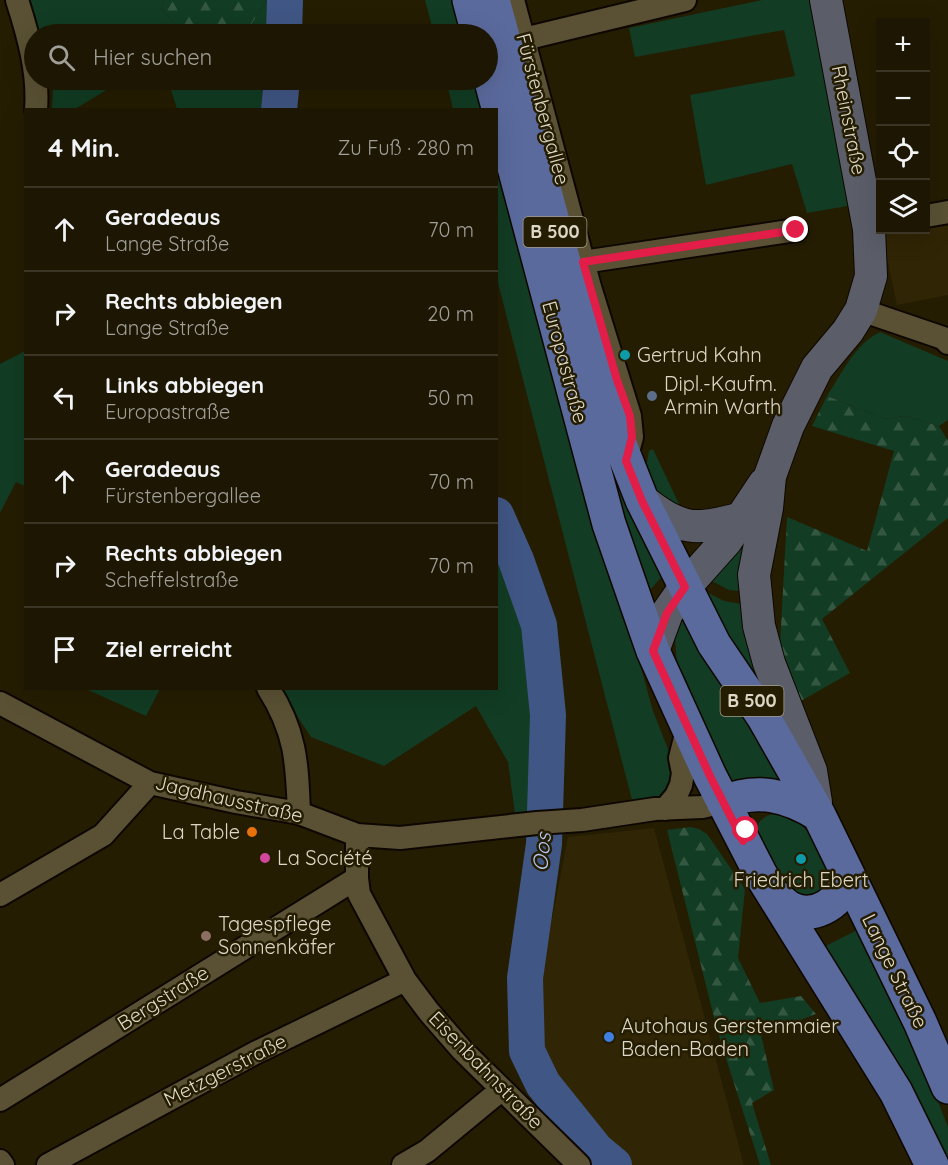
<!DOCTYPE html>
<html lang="de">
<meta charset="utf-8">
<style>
:root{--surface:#1c1602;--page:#292311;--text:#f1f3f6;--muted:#a09f99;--line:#3a3524}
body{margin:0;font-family:Quicksand,sans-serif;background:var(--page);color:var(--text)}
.controls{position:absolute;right:18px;top:18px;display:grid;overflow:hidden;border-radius:0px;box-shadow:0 6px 24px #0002}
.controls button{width:54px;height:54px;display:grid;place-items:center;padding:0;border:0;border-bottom:2px solid var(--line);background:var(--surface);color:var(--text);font:30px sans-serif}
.stop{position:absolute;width:18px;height:18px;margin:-14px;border:4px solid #e11d48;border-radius:50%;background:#fff}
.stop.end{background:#e11d48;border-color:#fff;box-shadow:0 2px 6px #0008}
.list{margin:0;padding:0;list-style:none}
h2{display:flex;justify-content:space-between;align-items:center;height:78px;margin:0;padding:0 24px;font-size:26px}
h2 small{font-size:20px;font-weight:400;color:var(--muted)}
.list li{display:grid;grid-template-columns:39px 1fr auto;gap:18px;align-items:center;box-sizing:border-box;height:84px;padding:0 24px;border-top:2px solid var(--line)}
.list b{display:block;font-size:22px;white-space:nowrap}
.list p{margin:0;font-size:20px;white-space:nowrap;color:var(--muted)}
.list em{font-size:20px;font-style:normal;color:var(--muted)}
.icon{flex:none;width:33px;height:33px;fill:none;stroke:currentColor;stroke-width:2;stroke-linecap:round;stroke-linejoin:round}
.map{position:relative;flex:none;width:948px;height:1165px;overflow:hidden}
.search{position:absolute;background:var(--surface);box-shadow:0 6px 24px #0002;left:24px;top:24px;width:474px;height:66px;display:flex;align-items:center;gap:15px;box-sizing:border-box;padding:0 21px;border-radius:33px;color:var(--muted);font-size:22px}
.panel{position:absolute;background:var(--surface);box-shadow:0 6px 24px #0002;left:24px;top:108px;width:474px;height:582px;border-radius:0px}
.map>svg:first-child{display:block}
</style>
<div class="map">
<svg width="948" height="1165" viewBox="0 0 948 1165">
<defs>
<pattern id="forest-firs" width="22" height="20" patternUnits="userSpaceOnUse" patternTransform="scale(1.5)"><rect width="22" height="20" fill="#123c23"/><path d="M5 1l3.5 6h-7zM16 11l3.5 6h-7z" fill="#345741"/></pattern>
</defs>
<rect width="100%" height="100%" fill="#251d02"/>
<path fill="#302504" d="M948,221V295L897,305L882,235L907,230H926V226Z
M654,828L744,1165H628L605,1147L545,1074L533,1017L568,837Z"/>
<path fill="#123c23" d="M17,0H164L161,8L179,29L206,34H34Z
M267,0H277L274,34H245Z
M425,0H458L467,34H434Z
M762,0H812L853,205L807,213L792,164L706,185L690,95L795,76L784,30L635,57L629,28Z
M48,80H123L75,109H52L53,88Z
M168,80H271V109H177Z
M446,80H479L487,109H453Z
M496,145L653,711L670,754L673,784L663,796L632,800L497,279Z
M555,286L665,573L644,597Z
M880,332L948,361V420L939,426L905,416L886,419L827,396C842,373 855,344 880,332Z
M25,351V486L16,482L0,513V364Z
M653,449L679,504L678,516L644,478L649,451Z
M746,534L747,592L729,590L708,579Z
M497,540L523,609L537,693L541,808L515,814L508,762L476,706L384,766L311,737L279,689L496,688Z
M699,588L724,601L748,605L767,704Z
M682,613L785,782L734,788L677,669L675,636Z
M86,689H160L146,716Z
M777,813C783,815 790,816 795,819C809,829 833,867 831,883L816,897L799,896L787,887L758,837C753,823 764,815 777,813Z
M859,929L931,1084L948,1127V1165L818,950Z"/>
<path fill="url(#forest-firs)" d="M164,0H267L245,34H206L179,29L161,8Z
M827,396L886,419L905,416L939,426L948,441V518L822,619L850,673L799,702L780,645L787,517L867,551L894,451L812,426Z
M690,827L699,829L707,834L745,889L738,958L760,1003L801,996L816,1014L761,1035L774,1090L752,1103L771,1165H760L718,1033L667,830Z"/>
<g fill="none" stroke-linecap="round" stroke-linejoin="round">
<path stroke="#405684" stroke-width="36" d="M284,34L285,0
M279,110L282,80
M496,515L516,560L539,625L548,715L544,844L525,978L527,1051L543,1084L596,1150L614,1165"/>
<defs>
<path id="street" d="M17,0C28,34 39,73 36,110
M513,0L590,287L630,416L632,437L627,456
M524,39L685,0
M926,216L948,212
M583,262L796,230
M861,310L943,338L948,343
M268,688C296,732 297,762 299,813
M0,703L150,783L236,802L299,813L357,835L400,838L537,823L582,820L655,809L702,807L723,802
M665,809L676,796L681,785L683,773L680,758L688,726
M357,835V878L359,894L405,980L429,1012L462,1050L579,1165
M0,895L103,835L150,783
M0,1100L357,878
M0,1161L3,1165
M48,1165L255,1053L405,980
M403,1165L427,1151L501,1090"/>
<path id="secondary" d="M642,500C680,531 696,531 742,518
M653,651L667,613L685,587L726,541L764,484
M816,802L811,771L769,663L759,626L754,575L767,508L770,476L788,426L817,368L848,331L861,310L871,276L869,229L826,0"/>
<path id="primary" d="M469,0L478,34
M493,0L589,354L612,424L642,500L714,644L764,718L819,815L920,1022L948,1087
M488,70L609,524L653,651L710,776L761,875L896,1092L932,1165
M723,802C757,788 787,795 819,815
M773,894C779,899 785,906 792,909C817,920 841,901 849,878"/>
</defs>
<use href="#street" stroke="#0e0700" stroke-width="26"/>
<use href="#secondary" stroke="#0e0700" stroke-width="34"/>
<use href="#primary" stroke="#0e0700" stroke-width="36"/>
<use href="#street" stroke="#5a5134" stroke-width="22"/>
<use href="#secondary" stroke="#5b5e69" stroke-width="32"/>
<use href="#primary" stroke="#5b6a9d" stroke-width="33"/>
</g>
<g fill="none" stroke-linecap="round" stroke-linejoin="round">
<path stroke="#e11d48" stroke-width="8" d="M746,830L743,841L710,776L653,651L667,613L685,587L642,501L626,461L632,437L630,416L617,380L583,262L796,230"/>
</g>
<g fill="#0f9aa8" stroke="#251d02" stroke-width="2">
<circle cx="625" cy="355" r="6"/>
<circle cx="801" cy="859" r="6"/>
</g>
<circle fill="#5c6f8a" stroke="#251d02" stroke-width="2" cx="652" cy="396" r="6"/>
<circle fill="#e8710a" stroke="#251d02" stroke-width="2" cx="252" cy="832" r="6"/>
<circle fill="#d1479c" stroke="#251d02" stroke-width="2" cx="265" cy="858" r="6"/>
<circle fill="#8d6e63" stroke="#251d02" stroke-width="2" cx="206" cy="936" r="6"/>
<circle fill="#3f7fe0" stroke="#251d02" stroke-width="2" cx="609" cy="1037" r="6"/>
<g text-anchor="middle" stroke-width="5" stroke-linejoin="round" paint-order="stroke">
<g fill="#251d02" stroke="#a59f8b" stroke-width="1.5">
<rect x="523.5" y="217" width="63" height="30" rx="4.5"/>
<rect x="720.5" y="686" width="63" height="30" rx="4.5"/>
</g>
<g font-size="18" font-weight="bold" fill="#dcd7c6">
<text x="555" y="238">B 500</text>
<text x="752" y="707">B 500</text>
</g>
<g font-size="20" fill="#dcd7c6" stroke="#251d02">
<text transform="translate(543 109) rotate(75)" y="7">Fürstenbergallee</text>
<text transform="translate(849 120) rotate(79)" y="7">Rheinstraße</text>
<text transform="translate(565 362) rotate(75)" y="7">Europastraße</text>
<text transform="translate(229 799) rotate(13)" y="7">Jagdhausstraße</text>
<text transform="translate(895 971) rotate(64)" y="7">Lange Straße</text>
<text transform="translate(163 998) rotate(-32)" y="7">Bergstraße</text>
<text transform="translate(225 1070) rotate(-27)" y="7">Metzgerstraße</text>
<text transform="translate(486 1070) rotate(46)" y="7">Eisenbahnstraße</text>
</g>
<g font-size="20" fill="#dcd7c6" stroke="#251d02" text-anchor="start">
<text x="637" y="362">Gertrud Kahn</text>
<text x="664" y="391">Dipl.-Kaufm.<tspan x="664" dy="23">Armin Warth</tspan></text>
<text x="240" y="839" text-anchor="end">La Table</text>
<text x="277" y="865">La Société</text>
<text x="801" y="887" text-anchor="middle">Friedrich Ebert</text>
<text x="218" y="931">Tagespflege<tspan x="218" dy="23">Sonnenkäfer</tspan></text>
<text x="621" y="1033">Autohaus Gerstenmaier<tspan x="621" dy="23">Baden-Baden</tspan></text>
</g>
<g font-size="21" font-style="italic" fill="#b3c9f4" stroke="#251d02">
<text transform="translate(542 852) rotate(-84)" y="7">Oos</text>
</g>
</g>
</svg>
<div class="controls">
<button>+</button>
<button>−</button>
<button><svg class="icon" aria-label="locate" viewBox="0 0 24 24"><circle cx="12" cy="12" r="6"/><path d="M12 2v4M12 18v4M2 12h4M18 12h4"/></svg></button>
<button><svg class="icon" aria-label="layers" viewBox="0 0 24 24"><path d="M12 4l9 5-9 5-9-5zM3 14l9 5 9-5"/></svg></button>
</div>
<div class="stop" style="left:746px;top:830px"></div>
<div class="stop end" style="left:796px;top:230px"></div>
<div class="search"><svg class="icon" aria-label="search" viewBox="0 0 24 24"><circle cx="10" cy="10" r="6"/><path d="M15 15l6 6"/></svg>Hier suchen</div>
<section class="panel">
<h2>4 Min.<small>Zu Fuß · 280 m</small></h2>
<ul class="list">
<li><svg class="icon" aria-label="ahead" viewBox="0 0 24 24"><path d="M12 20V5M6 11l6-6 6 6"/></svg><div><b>Geradeaus</b><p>Lange Straße</p></div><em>70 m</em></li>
<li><svg class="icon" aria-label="right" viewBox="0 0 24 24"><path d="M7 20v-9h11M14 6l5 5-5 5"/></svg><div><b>Rechts abbiegen</b><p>Lange Straße</p></div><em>20 m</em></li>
<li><svg class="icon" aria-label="left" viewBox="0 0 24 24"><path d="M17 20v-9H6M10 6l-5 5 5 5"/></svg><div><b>Links abbiegen</b><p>Europastraße</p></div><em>50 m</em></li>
<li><svg class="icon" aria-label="ahead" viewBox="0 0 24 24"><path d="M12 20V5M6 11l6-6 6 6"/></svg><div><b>Geradeaus</b><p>Fürstenbergallee</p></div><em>70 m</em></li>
<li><svg class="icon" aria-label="right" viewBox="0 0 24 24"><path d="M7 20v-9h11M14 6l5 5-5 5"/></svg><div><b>Rechts abbiegen</b><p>Scheffelstraße</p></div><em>70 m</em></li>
<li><svg class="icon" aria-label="arrive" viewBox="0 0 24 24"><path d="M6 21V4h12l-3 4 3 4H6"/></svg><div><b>Ziel erreicht</b></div></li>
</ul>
</section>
</div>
